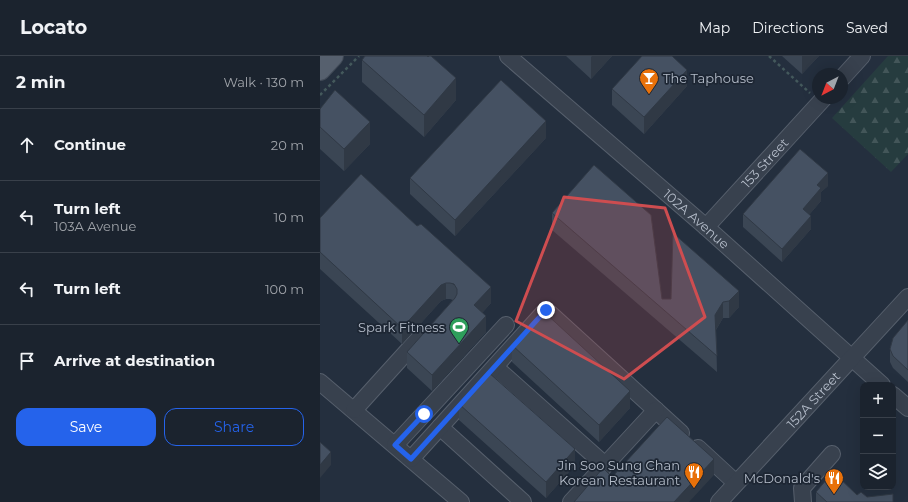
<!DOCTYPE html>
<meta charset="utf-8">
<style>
:root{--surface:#1b232e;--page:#242b36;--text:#f1f3f6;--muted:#a0a4aa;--line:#39404a;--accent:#2563eb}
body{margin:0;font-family:Montserrat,sans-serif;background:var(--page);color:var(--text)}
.controls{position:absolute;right:12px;bottom:12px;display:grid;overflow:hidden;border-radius:8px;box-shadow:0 4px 16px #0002}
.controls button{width:36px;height:36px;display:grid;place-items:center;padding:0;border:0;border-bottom:1px solid var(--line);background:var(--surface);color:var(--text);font:20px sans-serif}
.compass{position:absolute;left:492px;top:12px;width:36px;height:36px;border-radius:50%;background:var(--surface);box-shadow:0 4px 16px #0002;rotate:222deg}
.stop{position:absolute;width:12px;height:12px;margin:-9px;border:3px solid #2563eb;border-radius:50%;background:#fff}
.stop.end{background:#2563eb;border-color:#fff;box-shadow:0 1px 4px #0008}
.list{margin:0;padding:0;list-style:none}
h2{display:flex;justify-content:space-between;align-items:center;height:52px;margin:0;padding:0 16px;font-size:17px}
h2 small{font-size:13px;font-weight:400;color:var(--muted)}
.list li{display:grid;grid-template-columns:26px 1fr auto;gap:12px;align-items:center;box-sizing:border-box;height:72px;padding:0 16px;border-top:1px solid var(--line)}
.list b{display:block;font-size:15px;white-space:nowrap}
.list p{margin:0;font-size:13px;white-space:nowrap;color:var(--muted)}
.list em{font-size:13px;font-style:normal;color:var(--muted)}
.actions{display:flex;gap:8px;padding:12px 16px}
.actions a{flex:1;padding:9px 0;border:1px solid var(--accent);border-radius:12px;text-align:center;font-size:14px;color:var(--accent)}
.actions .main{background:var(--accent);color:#fff}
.icon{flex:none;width:22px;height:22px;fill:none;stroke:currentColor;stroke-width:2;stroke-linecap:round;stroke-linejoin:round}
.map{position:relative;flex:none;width:588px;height:446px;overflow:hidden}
header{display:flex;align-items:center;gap:24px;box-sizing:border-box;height:56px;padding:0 20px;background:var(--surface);border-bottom:1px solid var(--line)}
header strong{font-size:19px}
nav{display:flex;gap:22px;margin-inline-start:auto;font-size:14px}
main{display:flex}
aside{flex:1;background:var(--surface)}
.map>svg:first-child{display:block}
</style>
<header>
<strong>Locato</strong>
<nav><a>Map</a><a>Directions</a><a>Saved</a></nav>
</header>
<main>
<aside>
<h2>2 min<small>Walk · 130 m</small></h2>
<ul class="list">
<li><svg class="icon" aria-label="ahead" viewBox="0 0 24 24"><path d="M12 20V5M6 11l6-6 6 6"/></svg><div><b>Continue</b></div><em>20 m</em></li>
<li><svg class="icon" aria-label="left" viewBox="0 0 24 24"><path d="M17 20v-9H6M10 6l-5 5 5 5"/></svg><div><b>Turn left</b><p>103A Avenue</p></div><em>10 m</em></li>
<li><svg class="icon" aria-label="left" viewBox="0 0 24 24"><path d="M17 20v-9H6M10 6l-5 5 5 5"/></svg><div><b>Turn left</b></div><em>100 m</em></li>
<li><svg class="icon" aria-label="arrive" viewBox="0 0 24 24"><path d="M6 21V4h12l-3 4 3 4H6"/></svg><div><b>Arrive at destination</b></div></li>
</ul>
<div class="actions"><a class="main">Save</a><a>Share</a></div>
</aside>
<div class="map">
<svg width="588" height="446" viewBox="0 0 588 446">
<defs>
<pattern id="forest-firs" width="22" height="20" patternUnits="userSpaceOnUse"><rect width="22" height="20" fill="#263c3f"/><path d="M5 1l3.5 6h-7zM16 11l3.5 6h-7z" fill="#435659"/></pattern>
</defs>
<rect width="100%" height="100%" fill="#242f3e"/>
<path fill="url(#forest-firs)" d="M568,0H588V98L571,116L512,62Z"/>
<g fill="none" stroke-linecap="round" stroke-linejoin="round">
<defs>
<g id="minor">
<path id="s1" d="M188,0L386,171L562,329"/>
<path d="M522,22L542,0"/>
<path id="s2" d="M386,171L504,42"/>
<path d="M175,311L285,409"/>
<path d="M0,326L141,446"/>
<path d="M573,339L588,352"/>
<path d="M34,354L101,280"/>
<path d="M120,371L203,446"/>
<path d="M75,389L186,269"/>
<path d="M378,392L416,427"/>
<path d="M91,403L226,254L361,377"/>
<path d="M251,446L336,354"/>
<path id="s3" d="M399,446L588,241"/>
<path d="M483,446L482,432L512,398"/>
</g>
<path id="major" d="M0,14L13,0"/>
</defs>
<use href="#minor" stroke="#565f6c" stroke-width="18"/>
<use href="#major" stroke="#414a57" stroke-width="22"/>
<path stroke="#44595c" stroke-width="2.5" stroke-dasharray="3 3" stroke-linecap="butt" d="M449,0L490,37
M0,39L39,0"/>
<use href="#minor" stroke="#38414e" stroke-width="16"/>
<use href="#major" stroke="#56606e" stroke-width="20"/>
</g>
<path fill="#3b4654" d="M246,0H292L271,23Z
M462,0H499L482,18Z
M42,4L136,44L104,81L42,26Z
M367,30L324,78L292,49V33Z
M0,53L50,88L24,115L0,93Z
M226,82L135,180L90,138V122Z
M508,130L501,136V145L489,159L491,173L462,206L423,171V158Z
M232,157L342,243H351L353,177L419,251L409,262H403L396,274L397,316L232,174Z
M0,162L171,247L162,257L166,276L112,335L87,312V296L133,244L130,243H126L121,245L82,288L0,213Z
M588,264V326L573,312L570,306V293Z
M192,289L310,352L279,386L192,306Z
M139,348L255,409L226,442L139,364Z
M496,436L537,439L573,446H496Z"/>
<path fill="#303945" d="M272,0H292L271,23V1Z
M482,0H499L482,18Z
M367,14V30L324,78V61Z
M136,22V44L104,81V59Z
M226,65V82L135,180V164Z
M50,66V88L24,115V93Z
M508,117V130L501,136V145L483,166V153L497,129Z
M491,160V173L462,206V193Z
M126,227V243L121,245L82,288V272L121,229Z
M171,231V247L154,266V249Z
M419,235V251L409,262V245Z
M403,246V262L395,275V259Z
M166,260V276L112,335V319Z
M310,335V352L279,386V369Z
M255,393V409L226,442V426Z
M11,396V409L0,422V409Z
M394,403V419L369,446H354Z"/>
<path fill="#455162" stroke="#303945" d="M45,0H107L108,1L109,0H111L136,22L104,59L42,4Z
M322,0H352L367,14L324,61L292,33Z
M181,24L226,65L135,164L90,122Z
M15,34L50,66L24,93L0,71V53Z
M480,93L508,117L497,129L501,132L483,153L491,160L462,193L423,158Z
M274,109L331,159L342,243H351L353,177L419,235L409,245L403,246L395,259L397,300L232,157Z
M41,118L97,170L101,168L171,231L154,249L166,260L112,319L87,296L135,242L137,238V233L134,228L130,227H126L121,229L82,272L0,196V162Z
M223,255L310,335L279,369L192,289Z
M588,264V314L573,300L570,293L573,282Z
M168,316L255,393L226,426L139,348Z
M347,361L394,403L354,446H254L283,412L292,421Z
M0,386L11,396L0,409Z
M513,416L537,439L541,436L547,441L573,438V446H507L496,436Z"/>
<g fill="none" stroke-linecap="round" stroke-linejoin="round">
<path stroke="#2563eb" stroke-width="5" d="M104,358L75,389L91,403L226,254"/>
</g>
<path fill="#ce4d50" fill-opacity="0.2" stroke="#ce4d50" stroke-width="3" stroke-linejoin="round" d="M244,141L345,152L385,261L304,323L196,265Z"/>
<defs>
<symbol id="bar-pin" viewBox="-11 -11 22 30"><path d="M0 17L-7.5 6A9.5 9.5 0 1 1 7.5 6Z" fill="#e8710a" stroke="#1d2633"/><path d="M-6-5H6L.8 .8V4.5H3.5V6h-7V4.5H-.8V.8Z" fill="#fff"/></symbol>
<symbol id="stadium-pin" viewBox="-11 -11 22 30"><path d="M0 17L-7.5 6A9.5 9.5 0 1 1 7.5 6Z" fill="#2e9e5b" stroke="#1d2633"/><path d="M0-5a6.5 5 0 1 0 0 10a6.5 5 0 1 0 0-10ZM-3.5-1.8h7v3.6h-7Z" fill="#fff"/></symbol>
<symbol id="restaurant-pin" viewBox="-11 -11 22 30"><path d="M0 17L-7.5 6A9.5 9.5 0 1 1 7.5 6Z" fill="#e8710a" stroke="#1d2633"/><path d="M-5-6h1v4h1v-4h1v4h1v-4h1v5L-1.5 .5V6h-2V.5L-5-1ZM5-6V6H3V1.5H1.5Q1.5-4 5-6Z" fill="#fff"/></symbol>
</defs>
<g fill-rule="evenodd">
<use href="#bar-pin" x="318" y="11" width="22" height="30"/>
<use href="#stadium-pin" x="128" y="260" width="22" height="30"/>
<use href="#restaurant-pin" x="363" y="405" width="22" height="30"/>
<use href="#restaurant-pin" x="503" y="411" width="22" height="30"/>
</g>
<g text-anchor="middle" stroke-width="3.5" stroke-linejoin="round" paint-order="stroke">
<g font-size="13" fill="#b4bcc9" stroke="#1d2633" text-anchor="end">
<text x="343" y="27" text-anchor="start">The Taphouse</text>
<text x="125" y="276">Spark Fitness</text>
<text x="360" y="414">Jin Soo Sung Chan<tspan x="360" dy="15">Korean Restaurant</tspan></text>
<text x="500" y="427">McDonald's</text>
</g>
<g font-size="13" fill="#b4bcc9" stroke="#1d2633">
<text dy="5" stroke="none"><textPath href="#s2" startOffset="87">153 Street</textPath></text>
<text dy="5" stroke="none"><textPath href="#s1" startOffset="249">102A Avenue</textPath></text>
<text dy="5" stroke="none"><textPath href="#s3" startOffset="139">152A Street</textPath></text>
</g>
</g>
</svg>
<div class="controls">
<button>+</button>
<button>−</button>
<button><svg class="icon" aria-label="layers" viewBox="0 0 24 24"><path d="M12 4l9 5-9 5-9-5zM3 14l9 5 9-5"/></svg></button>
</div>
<svg class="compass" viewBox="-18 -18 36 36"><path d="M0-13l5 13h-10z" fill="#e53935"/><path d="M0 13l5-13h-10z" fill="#a0a4aa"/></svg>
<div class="stop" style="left:104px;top:358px"></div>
<div class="stop end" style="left:226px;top:254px"></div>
</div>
</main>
